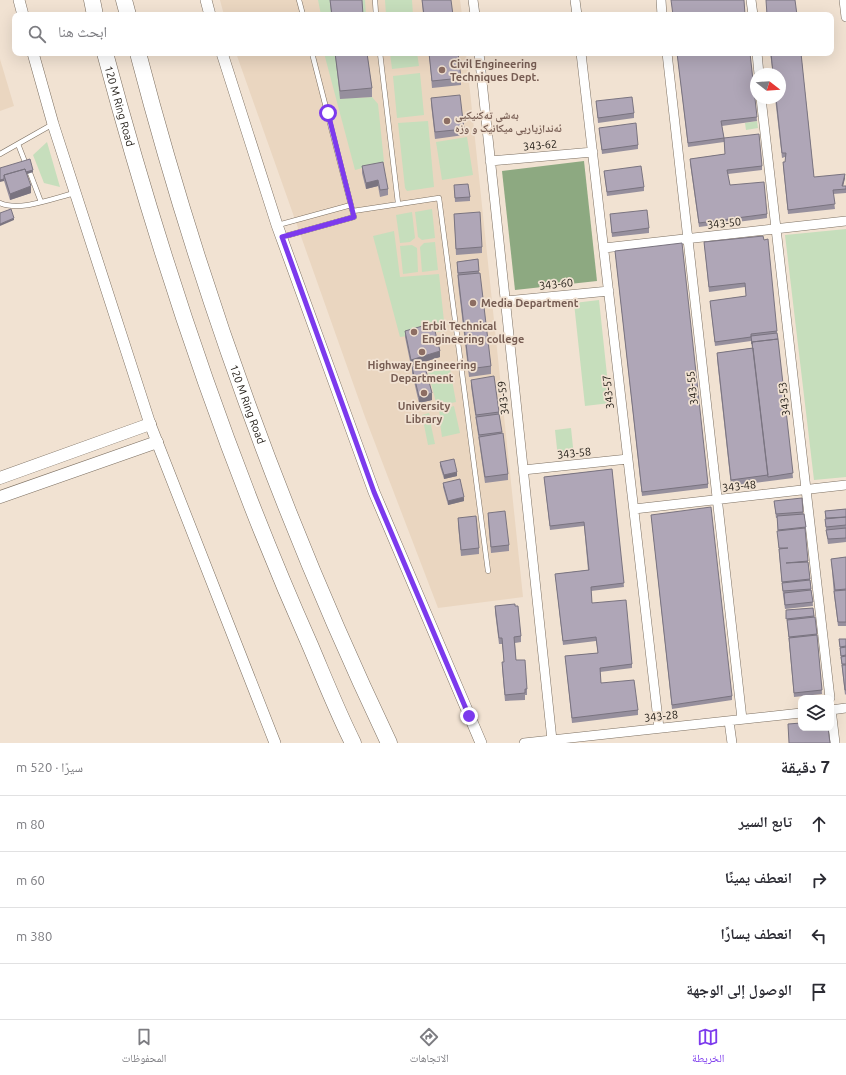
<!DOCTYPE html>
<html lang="ar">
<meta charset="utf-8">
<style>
:root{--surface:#fff;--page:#f2f2f3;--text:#2b2b33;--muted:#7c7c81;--line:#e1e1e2;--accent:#7c3aed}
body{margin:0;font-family:Ubuntu,"Noto Naskh Arabic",sans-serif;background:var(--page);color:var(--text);direction:rtl}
.controls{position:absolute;right:12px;bottom:12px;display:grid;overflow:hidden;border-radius:8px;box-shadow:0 4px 16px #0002}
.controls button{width:36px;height:36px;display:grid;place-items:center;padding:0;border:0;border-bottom:1px solid var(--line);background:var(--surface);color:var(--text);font:20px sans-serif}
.compass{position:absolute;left:750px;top:68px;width:36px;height:36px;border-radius:50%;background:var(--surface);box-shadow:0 4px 16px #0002;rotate:107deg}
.stop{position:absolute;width:12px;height:12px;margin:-9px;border:3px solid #7c3aed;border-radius:50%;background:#fff}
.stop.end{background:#7c3aed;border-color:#fff;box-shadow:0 1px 4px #0008}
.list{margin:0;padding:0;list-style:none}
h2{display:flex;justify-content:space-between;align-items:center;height:52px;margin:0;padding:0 16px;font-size:17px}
h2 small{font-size:13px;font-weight:400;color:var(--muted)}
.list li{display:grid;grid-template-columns:26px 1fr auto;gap:12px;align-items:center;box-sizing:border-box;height:56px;padding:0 16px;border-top:1px solid var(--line)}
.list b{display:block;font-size:15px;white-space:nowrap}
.list em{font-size:13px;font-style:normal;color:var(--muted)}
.icon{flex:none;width:22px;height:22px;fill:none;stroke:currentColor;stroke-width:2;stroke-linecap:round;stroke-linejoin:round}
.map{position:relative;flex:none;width:846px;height:743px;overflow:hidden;direction:ltr}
.search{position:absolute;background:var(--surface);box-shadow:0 4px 16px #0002;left:12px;right:12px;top:12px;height:44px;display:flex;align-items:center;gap:10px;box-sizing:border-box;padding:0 14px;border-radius:8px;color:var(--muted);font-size:15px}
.sheet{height:276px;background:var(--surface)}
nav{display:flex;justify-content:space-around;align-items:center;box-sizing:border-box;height:56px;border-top:1px solid var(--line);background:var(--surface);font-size:11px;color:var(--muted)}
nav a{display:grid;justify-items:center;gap:2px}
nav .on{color:var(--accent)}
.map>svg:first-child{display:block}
</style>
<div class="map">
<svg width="846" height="743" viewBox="0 0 846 743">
<rect width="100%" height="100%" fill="#f1e2d2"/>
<path fill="#ead6c0" d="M220,0H460L462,15H224Z
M236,53H466L523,597L438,608L365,417Z
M0,59L14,106L0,111Z"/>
<path fill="#c6debc" d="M318,0H365L366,15H321Z
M385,0H412L413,15H386Z
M324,53H354L357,98L372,97L378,104L384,162L355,170Z
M390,53H417L419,66L392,69Z
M420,73L424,115L397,118L393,76Z
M428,121L434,187L407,191L405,188L398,123Z
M757,121L758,128L746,130L745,123Z
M467,137L473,175L442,180L436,142Z
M47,142L60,187L44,183L33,155Z
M432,209L435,238L422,240L418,237L415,212Z
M412,212L415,238L410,242L400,243L396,215Z
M846,229V477L814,480L785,235Z
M394,231L400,277L439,274L445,331L400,337L373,236Z
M435,242L438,270L422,272L420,247L424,243Z
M412,245L417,248L418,272L403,274L400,246Z
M599,300L610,403L585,406L574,303Z
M450,369L456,402L437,406L428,372Z
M454,406L460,433L442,437L440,423L431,425L435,444L428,445L422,415L429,413L431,419L440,417L439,410Z
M571,428L574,457L558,458L555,430Z"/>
<path fill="#8da981" d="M584,161L597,281L515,290L502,171Z"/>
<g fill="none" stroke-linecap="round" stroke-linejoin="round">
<defs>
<path id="service" d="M299,0L303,15
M375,0L376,15
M380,53L398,203
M18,144L25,162
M0,154L53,124
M30,173L41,202
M0,203C20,212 54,198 75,193
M353,211L439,198L488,571
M278,225L351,205
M282,237L354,217L312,53"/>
<path id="minor" d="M473,0L475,15
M575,0L577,15
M661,0L662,15
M751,0L753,15
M844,0L846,17
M479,53L552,740
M581,53L659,728
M667,53L742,719
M757,53L759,74
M761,98L830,698
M490,161L593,152
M604,248L846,221
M505,301L609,291
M523,470L628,459
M634,509L846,485
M831,709L835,743
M831,710L846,708
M729,721L732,743
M524,743L801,713"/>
<path id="tertiary" d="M19,0L23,15
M206,0L210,15
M33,53L53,124L150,424L275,743
M222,53L277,225L374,492L481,743"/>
<path id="secondary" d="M0,478L150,424
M0,497L157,442"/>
<g id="motorway">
<path d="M92,0L95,15"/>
<path d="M124,0L128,15"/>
<path id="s1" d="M105,53C159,255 225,454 310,645C324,678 337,711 353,743"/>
<path id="s2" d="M138,53C200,290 284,522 389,743"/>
</g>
</defs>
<use href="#service" stroke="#7d7062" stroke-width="5.5"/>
<use href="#minor" stroke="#7d7062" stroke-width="10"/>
<use href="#tertiary" stroke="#7d7062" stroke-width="12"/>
<use href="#secondary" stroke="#7d7062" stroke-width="13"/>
<use href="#motorway" stroke="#7d7062" stroke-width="17"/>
<use href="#service" stroke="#fff" stroke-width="4.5"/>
<use href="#minor" stroke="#fff" stroke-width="9"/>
<use href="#tertiary" stroke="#fff" stroke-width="11"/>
<use href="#secondary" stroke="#fff" stroke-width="12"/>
<use href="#motorway" stroke="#fff" stroke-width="16"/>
</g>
<path fill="#968f9d" d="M330,0L363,15H331Z
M422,0L453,15H423Z
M335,53H367L372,88V97L340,99Z
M429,53H458L461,78V85L432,88Z
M677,53H750L757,121L722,126L724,138L762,166V170L728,174L730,185L767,214V218L699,227L690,163V159L725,154L724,142L688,147Z
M770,53H801L814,177L845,178L843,186H846V193L833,194L835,209L788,214L783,166V162H785V157L782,158L775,98H780V74H773Z
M431,98L464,129V135L435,139L431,104Z
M596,101L634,113V118L598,123Z
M599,128L638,145V149L602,154Z
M362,166L388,189V195L380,197L378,186L366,189L362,173Z
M0,168L33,172L27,174L31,193L10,200Z
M604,171L644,187V191L607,196Z
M454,185L470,197V201L455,202Z
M454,214L482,247V253L456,255Z
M610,214L649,228V233L612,237Z
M763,236L777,331L793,478L731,486L717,359V353L752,348L751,340V341L715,346L710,301L746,296L745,287L709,292L704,242Z
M615,251L708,484V488L642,496Z
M478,259L479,273L491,366V374L469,377L458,283L457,262Z
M405,331L440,357L411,366L405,337Z
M412,367L432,400L419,403L412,373Z
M471,380L499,412L502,434L508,474V480L485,483L471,386Z
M440,462L457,476L444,479L440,466Z
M612,469L624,587L591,591L592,603L632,664V668L600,672L601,683L638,710V715L572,723L565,656L598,653L596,641L563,645L555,574L588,570L584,526L550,530L544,477Z
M443,483L464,501L448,505L443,487Z
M774,501L803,512L806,527L805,531L808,562L813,606L785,609L783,595L779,553L777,518H776Z
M846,509V542L828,544L826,531L825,511Z
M488,513L509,545V551L491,553L488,520Z
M651,515L732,696V700L672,709Z
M458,518L479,548V554L461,556L458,525Z
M846,557V626H838L834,595L831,559Z
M495,606L521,636V642L515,643L516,660L527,689V695H525V700L505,701L502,668V662H504L502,644H499L495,612Z
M813,608L817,634L822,694L794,697L786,610Z
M839,639H846V694L845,695L842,668L841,660Z"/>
<path fill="#7a7480" d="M33,170V172L5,181V179Z
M845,174V178L842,190V186Z
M4,179V181L0,182V180Z
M378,180V186L366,189V183Z
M31,186V193L10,200V194Z
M14,218V220L0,226V224Z
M440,351V357L411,366V360Z
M432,393V400L419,403V397Z
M457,472V476L444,479V475Z
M464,497V501L448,505V501Z"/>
<path fill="#afa6b7" stroke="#7a7480" d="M330,0H362L363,15H332Z
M422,0H451L453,15H424Z
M671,0H744L745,15H673Z
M766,0H795L797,15H767Z
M335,53H367L372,88L340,91Z
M429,53H458L461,78L432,81Z
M677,53H750L757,117L721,121L724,138L688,143Z
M771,53H801L814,177L845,174L842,186H846V189L833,190L835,204L788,210L783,162H785L786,153H782L776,98H780V74H773Z
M460,95L464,129L435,132L431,98Z
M632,97L634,113L598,118L596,101Z
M636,123L638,145L602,150L599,128Z
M759,134L762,166L727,170L730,185L764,182L767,214L699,223L690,159L725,154L724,138Z
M30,159L33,170L26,172L25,169L4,175V179L0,180V168Z
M383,162L388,189L380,190L378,180L366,183L362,166Z
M641,166L644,187L607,192L604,171Z
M25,169L31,186L10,194L4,175Z
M468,184L470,197L455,198L454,185Z
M11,209L14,218L0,224V213Z
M647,210L649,228L612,233L610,214Z
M480,212L482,247L456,249L454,214Z
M763,236L764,240L768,239L777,331L751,334V337L715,342L710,301L746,296V295L745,283L709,287L704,242Z
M682,243L708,484L642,492L615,251Z
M478,259L479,271L458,273L457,262Z
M480,273L491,366L469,369L458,275Z
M433,323L440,351L411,360L405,331Z
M777,333L778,339L752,342V344L751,336Z
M778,339L793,473L768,477L752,342Z
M753,348L768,475L731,480L717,353Z
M424,363L432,393L419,397L412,367Z
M494,376L499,412L476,415L471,380Z
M499,414L502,432L479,435L476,417Z
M503,433L508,474L485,477L479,437Z
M454,459L457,472L444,475L440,462Z
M612,469L624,583L591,587L592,603L626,600L632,664L600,668L601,683L634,680L638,710L572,718L565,656L598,653L596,637L563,641L555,574L589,570L584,522L550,526L544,477Z
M460,479L464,497L448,501L443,483Z
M802,498L803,512L776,514L774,501Z
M711,507L732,696L672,705L651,515Z
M846,509V517L826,518L825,511Z
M505,511L509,545L491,547L488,513Z
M804,514L806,527L778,530L777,516Z
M476,516L479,548L461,550L458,518Z
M846,517V525L826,527L825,519Z
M805,528L808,561L786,563L808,562L810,579L782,582L779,549L788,548H779L777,531Z
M846,528V538L828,539L826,530Z
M846,557V589L835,590L831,559Z
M810,580L811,589L783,591L782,583Z
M811,590L813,602L785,605L784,593Z
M846,590V622H838L834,591Z
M515,604V606H518L521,636L514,637L516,660H525L527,689H525V693L505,695L502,662H504L502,638H499L495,606Z
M813,608L814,616L786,619V610Z
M815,617L817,634L789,637L787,620Z
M817,635L822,690L794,693L789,638Z
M839,639H846V646L840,647Z
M846,647V655L841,656L840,648Z
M846,656V664H842L841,657Z
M842,665H846V690H845Z
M801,723V728H828L830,743H789L788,724Z"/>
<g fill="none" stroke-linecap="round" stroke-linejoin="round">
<path stroke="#7c3aed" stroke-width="5" d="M328,113L354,217L282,237L374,492L469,716"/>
</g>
<g fill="#8d6e63" stroke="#f1e2d2" stroke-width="1.5">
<circle cx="442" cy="70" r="4"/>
<circle cx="447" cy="121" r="4"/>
<circle cx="473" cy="303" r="4"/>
<circle cx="414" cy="332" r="4"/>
<circle cx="422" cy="352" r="4"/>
<circle cx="424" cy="393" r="4"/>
</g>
<g text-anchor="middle" stroke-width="3.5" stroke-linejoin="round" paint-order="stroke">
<g font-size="11" font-weight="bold" fill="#785e54" stroke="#f1e2d2" text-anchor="start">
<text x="450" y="68">Civil Engineering<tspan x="450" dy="13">Techniques Dept.</tspan></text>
<text x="455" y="119">بەشی تەکنیکیی<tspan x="455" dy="13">ئەندازیاریی میکانیک و وزە</tspan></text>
<text x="481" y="307">Media Department</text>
<text x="422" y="330">Erbil Technical<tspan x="422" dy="13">Engineering college</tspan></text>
<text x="422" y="369" text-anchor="middle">Highway Engineering<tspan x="422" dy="13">Department</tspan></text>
<text x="424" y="410" text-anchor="middle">University<tspan x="424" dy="13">Library</tspan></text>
</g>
<g font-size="11" fill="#1f1a14" stroke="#f1e2d2">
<text dy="4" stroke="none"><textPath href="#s1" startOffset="55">120 M Ring Road</textPath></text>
<text transform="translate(540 145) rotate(-5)" y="4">343-62</text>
<text transform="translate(724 223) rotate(-6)" y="4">343-50</text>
<text transform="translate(556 284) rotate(-6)" y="4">343-60</text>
<text transform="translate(692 388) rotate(-97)" y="4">343-55</text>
<text transform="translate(608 392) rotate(-97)" y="4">343-57</text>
<text transform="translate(503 398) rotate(-96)" y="4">343-59</text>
<text transform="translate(784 399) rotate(-97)" y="4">343-53</text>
<text dy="4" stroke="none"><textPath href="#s2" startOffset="368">120 M Ring Road</textPath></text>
<text transform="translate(574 453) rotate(-6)" y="4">343-58</text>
<text transform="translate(739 486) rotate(-6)" y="4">343-48</text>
<text transform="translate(661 716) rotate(-6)" y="4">343-28</text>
</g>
</g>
</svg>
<div class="controls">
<button><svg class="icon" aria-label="layers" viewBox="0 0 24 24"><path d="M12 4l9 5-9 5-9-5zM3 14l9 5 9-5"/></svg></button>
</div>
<svg class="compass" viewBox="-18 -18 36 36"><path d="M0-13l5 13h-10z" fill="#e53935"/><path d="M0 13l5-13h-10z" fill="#7c7c81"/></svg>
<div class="stop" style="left:328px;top:113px"></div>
<div class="stop end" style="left:469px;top:716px"></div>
<div class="search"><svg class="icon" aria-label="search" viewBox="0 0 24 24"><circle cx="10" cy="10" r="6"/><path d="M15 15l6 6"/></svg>ابحث هنا</div>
</div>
<section class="sheet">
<h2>7 دقيقة<small>سيرًا · 520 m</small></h2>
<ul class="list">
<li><svg class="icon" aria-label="ahead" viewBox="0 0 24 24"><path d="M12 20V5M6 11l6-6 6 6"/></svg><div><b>تابع السير</b></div><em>80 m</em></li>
<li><svg class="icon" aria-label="right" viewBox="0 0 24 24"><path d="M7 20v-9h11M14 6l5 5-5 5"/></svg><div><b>انعطف يمينًا</b></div><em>60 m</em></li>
<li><svg class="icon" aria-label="left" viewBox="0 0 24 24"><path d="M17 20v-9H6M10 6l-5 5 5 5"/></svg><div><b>انعطف يسارًا</b></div><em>380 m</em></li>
<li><svg class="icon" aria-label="arrive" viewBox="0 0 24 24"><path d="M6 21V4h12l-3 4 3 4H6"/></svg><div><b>الوصول إلى الوجهة</b></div></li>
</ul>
</section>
<nav>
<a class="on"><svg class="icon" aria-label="map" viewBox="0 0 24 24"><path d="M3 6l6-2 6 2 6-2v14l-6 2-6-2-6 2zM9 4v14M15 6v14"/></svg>الخريطة</a>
<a><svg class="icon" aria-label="directions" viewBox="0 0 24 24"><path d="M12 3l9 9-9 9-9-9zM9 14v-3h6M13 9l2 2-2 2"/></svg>الاتجاهات</a>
<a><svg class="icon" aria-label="saved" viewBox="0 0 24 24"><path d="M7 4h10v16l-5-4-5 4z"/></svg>المحفوظات</a>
</nav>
